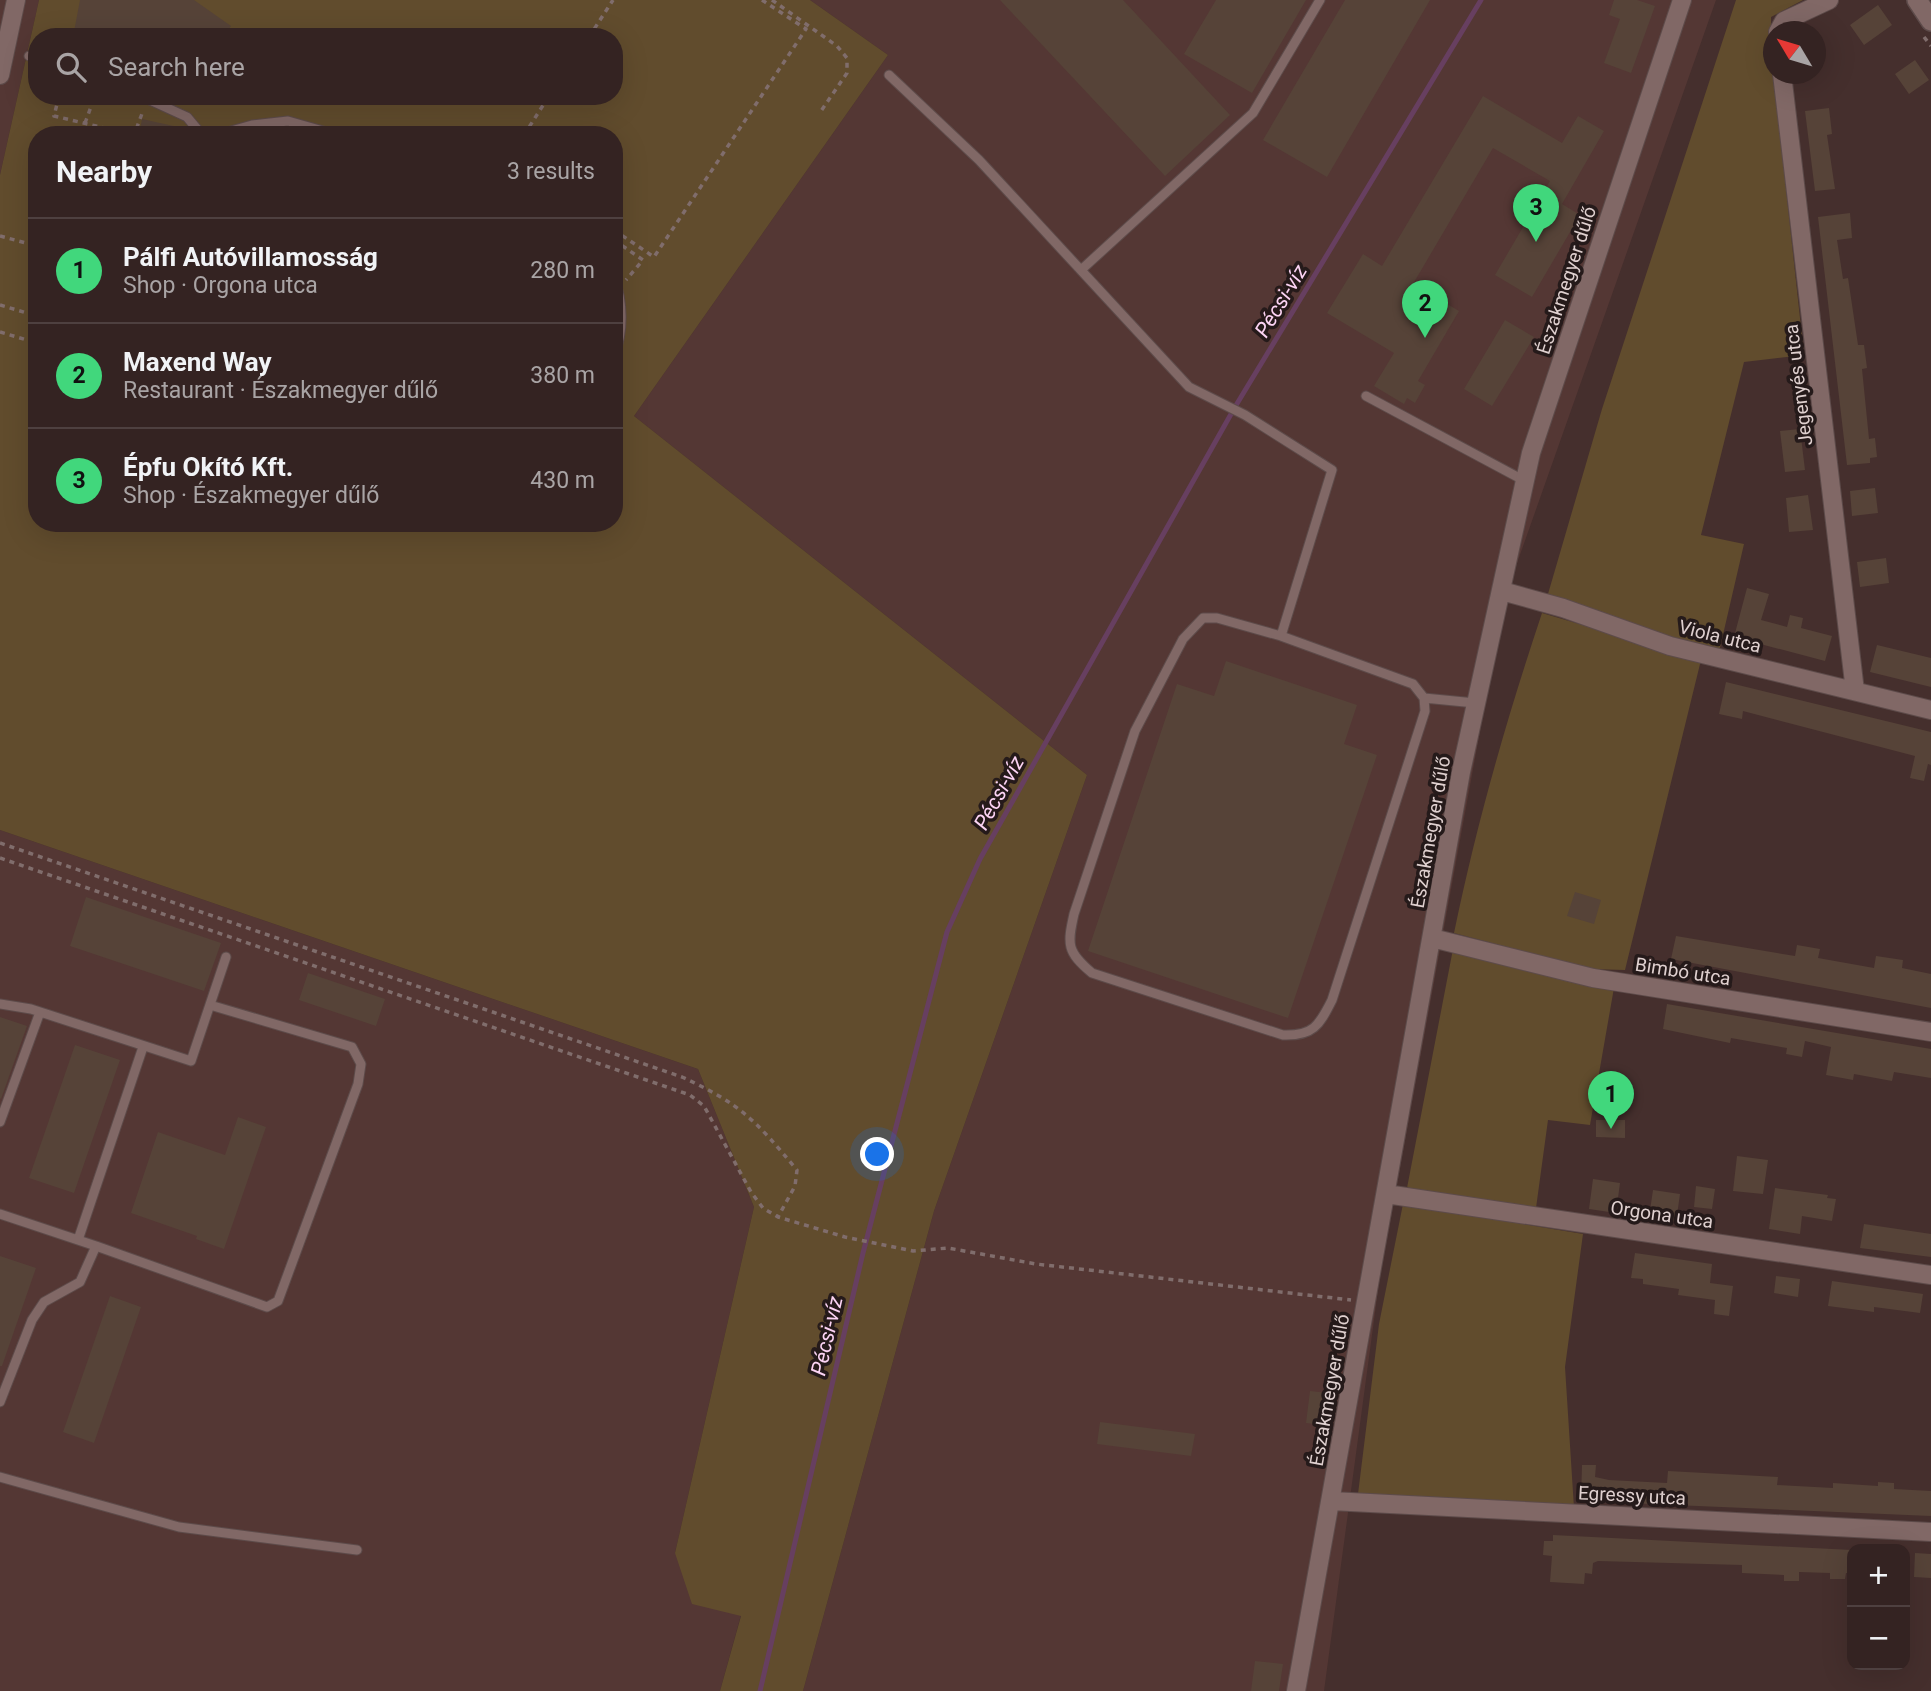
<!DOCTYPE html>
<meta charset="utf-8">
<style>
:root{--surface:#342322;--page:#3f2f2f;--text:#f1f3f6;--muted:#a9a4a5;--line:#4e4040;--accent:#41d77c}
body{margin:0;font-family:Roboto,sans-serif;background:var(--page);color:var(--text)}
.controls{position:absolute;right:21px;bottom:21px;display:grid;overflow:hidden;border-radius:14px;box-shadow:0 7px 28px #0002}
.controls button{width:63px;height:63px;display:grid;place-items:center;padding:0;border:0;border-bottom:2px solid var(--line);background:var(--surface);color:var(--text);font:35px sans-serif}
.compass{position:absolute;left:1763px;top:21px;width:63px;height:63px;border-radius:50%;background:var(--surface);box-shadow:0 7px 28px #0002;rotate:308deg}
.you{position:absolute;left:878px;top:1155px;width:24px;height:24px;margin:-18px;border:5px solid #fff;border-radius:50%;background:#1a73e8;box-shadow:0 0 0 10px #1a73e833}
.badge{display:grid;place-items:center;width:46px;height:46px;border-radius:50%;background:var(--accent);color:#111;font-size:23px;font-weight:700}
.pin{position:absolute;translate:-50% -58px;filter:drop-shadow(0 2px 4px #0008)}
.pin::after{content:'';position:absolute;top:37px;width:24px;height:21px;background:inherit;clip-path:polygon(0 0,100% 0,50% 100%)}
.list{margin:0;padding:0;list-style:none}
h2{display:flex;justify-content:space-between;align-items:center;height:91px;margin:0;padding:0 28px;font-size:30px}
h2 small{font-size:23px;font-weight:400;color:var(--muted)}
.list li{display:grid;grid-template-columns:46px 1fr auto;gap:21px;align-items:center;box-sizing:border-box;height:105px;padding:0 28px;border-top:2px solid var(--line)}
.list b{display:block;font-size:26px;white-space:nowrap}
.list p{margin:0;font-size:23px;white-space:nowrap;color:var(--muted)}
.list em{font-size:23px;font-style:normal;color:var(--muted)}
.icon{flex:none;width:38px;height:38px;fill:none;stroke:currentColor;stroke-width:2;stroke-linecap:round;stroke-linejoin:round}
.map{position:relative;flex:none;width:1931px;height:1691px;overflow:hidden}
.search{position:absolute;background:var(--surface);box-shadow:0 7px 28px #0002;left:28px;top:28px;width:595px;height:77px;display:flex;align-items:center;gap:18px;box-sizing:border-box;padding:0 24px;border-radius:28px;color:var(--muted);font-size:26px}
.panel{position:absolute;background:var(--surface);box-shadow:0 7px 28px #0002;left:28px;top:126px;width:595px;height:406px;border-radius:28px}
.map>svg:first-child{display:block}
</style>
<div class="map">
<svg width="1931" height="1691" viewBox="0 0 1931 1691">
<rect width="100%" height="100%" fill="#452f2d"/>
<path fill="#543734" d="M0,0H39L0,175Z
M810,0H1716L1504,600L1379,1283L1324,1691H803L934,1211L1087,775L634,416L888,55Z
M0,830L698,1069L754,1207L675,1553L741,1615L720,1691H0Z"/>
<path fill="#614c2d" fill-rule="evenodd" d="M39,0H810L888,55L634,416L1087,775L934,1211L803,1691H720L741,1616L692,1604L675,1553L754,1207L698,1069L0,830V175ZM37,37H614V96H37ZM37,135H614V523H37Z
M1736,0H1803L1771,17V51L1804,355L1744,362L1701,535L1744,544L1719,652L1643,630L1548,594L1602,409Z
M1542,613L1701,660L1625,970L1590,969L1454,933C1477,822 1506,721 1542,613Z
M1453,949L1615,982L1590,1125L1548,1120L1536,1208L1407,1188Z
M1403,1204L1583,1234L1565,1367L1574,1508L1358,1494L1379,1324Z"/>
<g fill="none" stroke-linecap="round" stroke-linejoin="round">
<path stroke="#673f60" stroke-width="5" d="M760,1691L863,1253L947,932L980,859L1235,407L1481,0"/>
</g>
<path fill="#564338" d="M80,0H194L231,26L223,37H73Z
M1000,0H1123L1230,115L1165,176Z
M1216,0H1306L1252,93L1184,54Z
M1345,0H1430L1327,177L1263,140Z
M1614,0H1637L1655,6L1631,73L1604,63L1620,19L1609,15Z
M1878,5L1892,25L1864,45L1850,25Z
M1915,60L1929,80L1909,94L1895,74Z
M1483,96L1562,143L1578,116L1604,131L1562,204L1580,215L1532,297L1495,275L1550,181L1493,148L1413,284L1459,311L1418,381L1425,385L1415,403L1407,398L1404,404L1374,386L1394,353L1327,313L1363,254L1382,266Z
M1829,108L1832,134L1827,135L1835,189L1815,191L1805,111Z
M142,119L187,129V135H139Z
M1850,213L1852,238L1837,240L1843,279L1848,278L1858,345H1864L1867,368L1862,369L1869,439L1875,438L1877,457L1870,458V463L1847,465L1818,217Z
M1505,320L1534,337L1492,406L1464,389Z
M1800,429L1805,470L1785,472L1780,431Z
M1875,488L1878,513L1852,516L1850,491Z
M1808,495L1813,530L1789,532L1786,498Z
M1886,558L1889,583L1860,587L1857,562Z
M1747,588L1769,594L1761,620L1787,627L1790,615L1803,618L1801,628L1832,636L1825,661L1734,637Z
M1877,645L1931,658V687L1870,672Z
M1226,661L1357,705L1344,744L1377,755L1288,1018L1088,951L1177,684L1214,696Z
M1726,682L1931,732V765L1928,764L1924,781L1910,778L1915,756L1743,711L1742,719L1719,714Z
M1575,892L1601,900L1594,924L1567,916Z
M86,897L221,943L204,991L70,946Z
M1676,936L1795,956L1797,945L1820,949L1818,958L1874,968L1876,956L1903,960L1902,968L1931,974V1008L1671,959Z
M308,973L385,999L376,1026L299,1000Z
M1667,1004L1931,1049V1078L1894,1072L1892,1081L1854,1074L1853,1080L1826,1075L1831,1047L1805,1041L1802,1057L1786,1054L1787,1048L1731,1038L1730,1043L1663,1029Z
M0,1017L27,1026L1,1099L0,1098Z
M75,1045L120,1060L74,1193L29,1178Z
M238,1117L266,1127L224,1249L196,1239L197,1236L131,1213L158,1132L225,1155Z
M1596,1120H1625V1138L1596,1137Z
M1737,1156L1768,1160L1763,1194L1733,1191Z
M1593,1179L1620,1183L1616,1213L1589,1209Z
M1696,1186L1715,1189L1712,1209L1694,1207Z
M1775,1188L1828,1195L1827,1198L1836,1199L1832,1221L1802,1216L1800,1234L1769,1229Z
M1653,1190L1680,1194L1676,1222L1649,1217Z
M1864,1224L1931,1234V1257L1860,1248Z
M1635,1253L1712,1264L1710,1283L1733,1286L1729,1316L1714,1314L1715,1300L1678,1295L1679,1289L1643,1284V1279L1631,1278Z
M0,1256L36,1268L2,1366H0Z
M1776,1276L1800,1279L1798,1297L1774,1293Z
M1832,1281L1923,1294L1920,1313L1874,1307V1312L1828,1306Z
M110,1296L141,1307L94,1443L63,1432Z
M1310,1391L1337,1394L1332,1426L1306,1423Z
M1100,1422L1195,1434L1191,1456L1097,1444Z
M1582,1465H1596L1595,1477L1609,1480L1667,1483L1668,1471L1778,1477L1777,1485L1833,1488V1483L1878,1486V1482L1894,1483V1489L1931,1491V1516L1581,1501Z
M1553,1535L1852,1550V1573H1846L1845,1579H1830V1573L1799,1572V1581H1784V1575L1742,1573V1565L1598,1561L1593,1563L1592,1574L1585,1573L1584,1584L1550,1582L1552,1556L1543,1555L1544,1541H1553Z
M1915,1553L1931,1554V1578L1914,1577Z
M1255,1661L1283,1664L1279,1691H1251Z"/>
<g fill="none" stroke-linecap="round" stroke-linejoin="round">
<defs>
<path id="service" d="M29,56L37,58
M889,75L979,160L1189,387L1245,415L1332,470L1281,636L1217,618H1203L1183,639L1135,731L1074,914C1067,945 1067,952 1092,973L1283,1035C1313,1036 1319,1026 1332,1000L1425,711L1424,698L1413,684L1281,636
M141,96L187,117L202,135
M217,135L252,125L288,121L337,135
M1081,270L1253,113L1320,0
M614,277C623,302 624,331 614,356
M1366,396L1525,481
M1424,698L1475,703
M0,1004L31,1009L191,1061L226,957
M0,1122L40,1012
M0,1214L96,1246L80,1282L44,1302L32,1320L0,1402
M78,1240L143,1047
M96,1246L267,1307L278,1301L358,1084L361,1064L352,1047L210,1005
M0,1477L179,1527L357,1550"/>
<path id="minor" d="M1778,32L1784,21L1829,0
M1782,74L1855,691
M0,75L16,0
M1502,591L1563,608L1670,646L1931,710
M1432,938L1593,978L1931,1032
M1386,1194L1931,1275
M1331,1501L1931,1532
M1296,1691L1461,772L1531,453L1682,0"/>
<path id="tertiary" d="M1917,0L1931,21"/>
</defs>
<use href="#service" stroke="#5d4b4a" stroke-width="11"/>
<use href="#minor" stroke="#5d4b4a" stroke-width="20"/>
<use href="#tertiary" stroke="#5d4b4a" stroke-width="22"/>
<path stroke="#806d6c" stroke-width="3.5" stroke-dasharray="5 5" stroke-linecap="butt" d="M772,0L837,46L847,58V73L819,114
M589,37L613,0
M1924,37L1931,46
M59,96L54,116L134,135L143,111
M85,123L95,96
M524,135L549,96
M614,230L654,257L806,29L762,0
M0,236L37,246
M614,240L643,260L626,280
M0,305L37,316
M0,332L37,343
M0,843L682,1077C741,1104 756,1121 797,1170L795,1186L778,1217
M0,858L690,1095L704,1106L751,1192L763,1208L778,1217L845,1237L913,1251L948,1248L1036,1264L1351,1300"/>
<use href="#service" stroke="#816866" stroke-width="9"/>
<use href="#minor" stroke="#816866" stroke-width="18"/>
<use href="#tertiary" stroke="#816866" stroke-width="19"/>
</g>
<g text-anchor="middle" stroke-width="7" stroke-linejoin="round" paint-order="stroke">
<g font-size="19" fill="#dfd0cf" stroke="#251a1a">
<text transform="translate(1566 280) rotate(-72)" y="7">Északmegyer dűlő</text>
<text transform="translate(1798 385) rotate(-97)" y="7">Jegenyés utca</text>
<text transform="translate(1720 636) rotate(14)" y="7">Viola utca</text>
<text transform="translate(1430 832) rotate(-80)" y="7">Északmegyer dűlő</text>
<text transform="translate(1683 971) rotate(9)" y="7">Bimbó utca</text>
<text transform="translate(1662 1214) rotate(8)" y="7">Orgona utca</text>
<text transform="translate(1329 1390) rotate(-80)" y="7">Északmegyer dűlő</text>
<text transform="translate(1632 1495) rotate(3)" y="7">Egressy utca</text>
</g>
<g font-size="21" font-style="italic" fill="#fcd4f4" stroke="#251a1a">
<text transform="translate(1281 301) rotate(-59)" y="7">Pécsi-víz</text>
<text transform="translate(999 793) rotate(-61)" y="7">Pécsi-víz</text>
<text transform="translate(827 1336) rotate(-77)" y="7">Pécsi-víz</text>
</g>
</g>
</svg>
<div class="controls">
<button>+</button>
<button>−</button>
</div>
<svg class="compass" viewBox="-18 -18 36 36"><path d="M0-13l5 13h-10z" fill="#e53935"/><path d="M0 13l5-13h-10z" fill="#a9a4a5"/></svg>
<div class="you"></div>
<div class="pin badge" style="left:1611px;top:1129px">1</div>
<div class="pin badge" style="left:1425px;top:338px">2</div>
<div class="pin badge" style="left:1536px;top:242px">3</div>
<div class="search"><svg class="icon" aria-label="search" viewBox="0 0 24 24"><circle cx="10" cy="10" r="6"/><path d="M15 15l6 6"/></svg>Search here</div>
<section class="panel">
<h2>Nearby<small>3 results</small></h2>
<ul class="list">
<li><span class="badge">1</span><div><b>Pálfi Autóvillamosság</b><p>Shop · Orgona utca</p></div><em>280 m</em></li>
<li><span class="badge">2</span><div><b>Maxend Way</b><p>Restaurant · Északmegyer dűlő</p></div><em>380 m</em></li>
<li><span class="badge">3</span><div><b>Épfu Okító Kft.</b><p>Shop · Északmegyer dűlő</p></div><em>430 m</em></li>
</ul>
</section>
</div>
